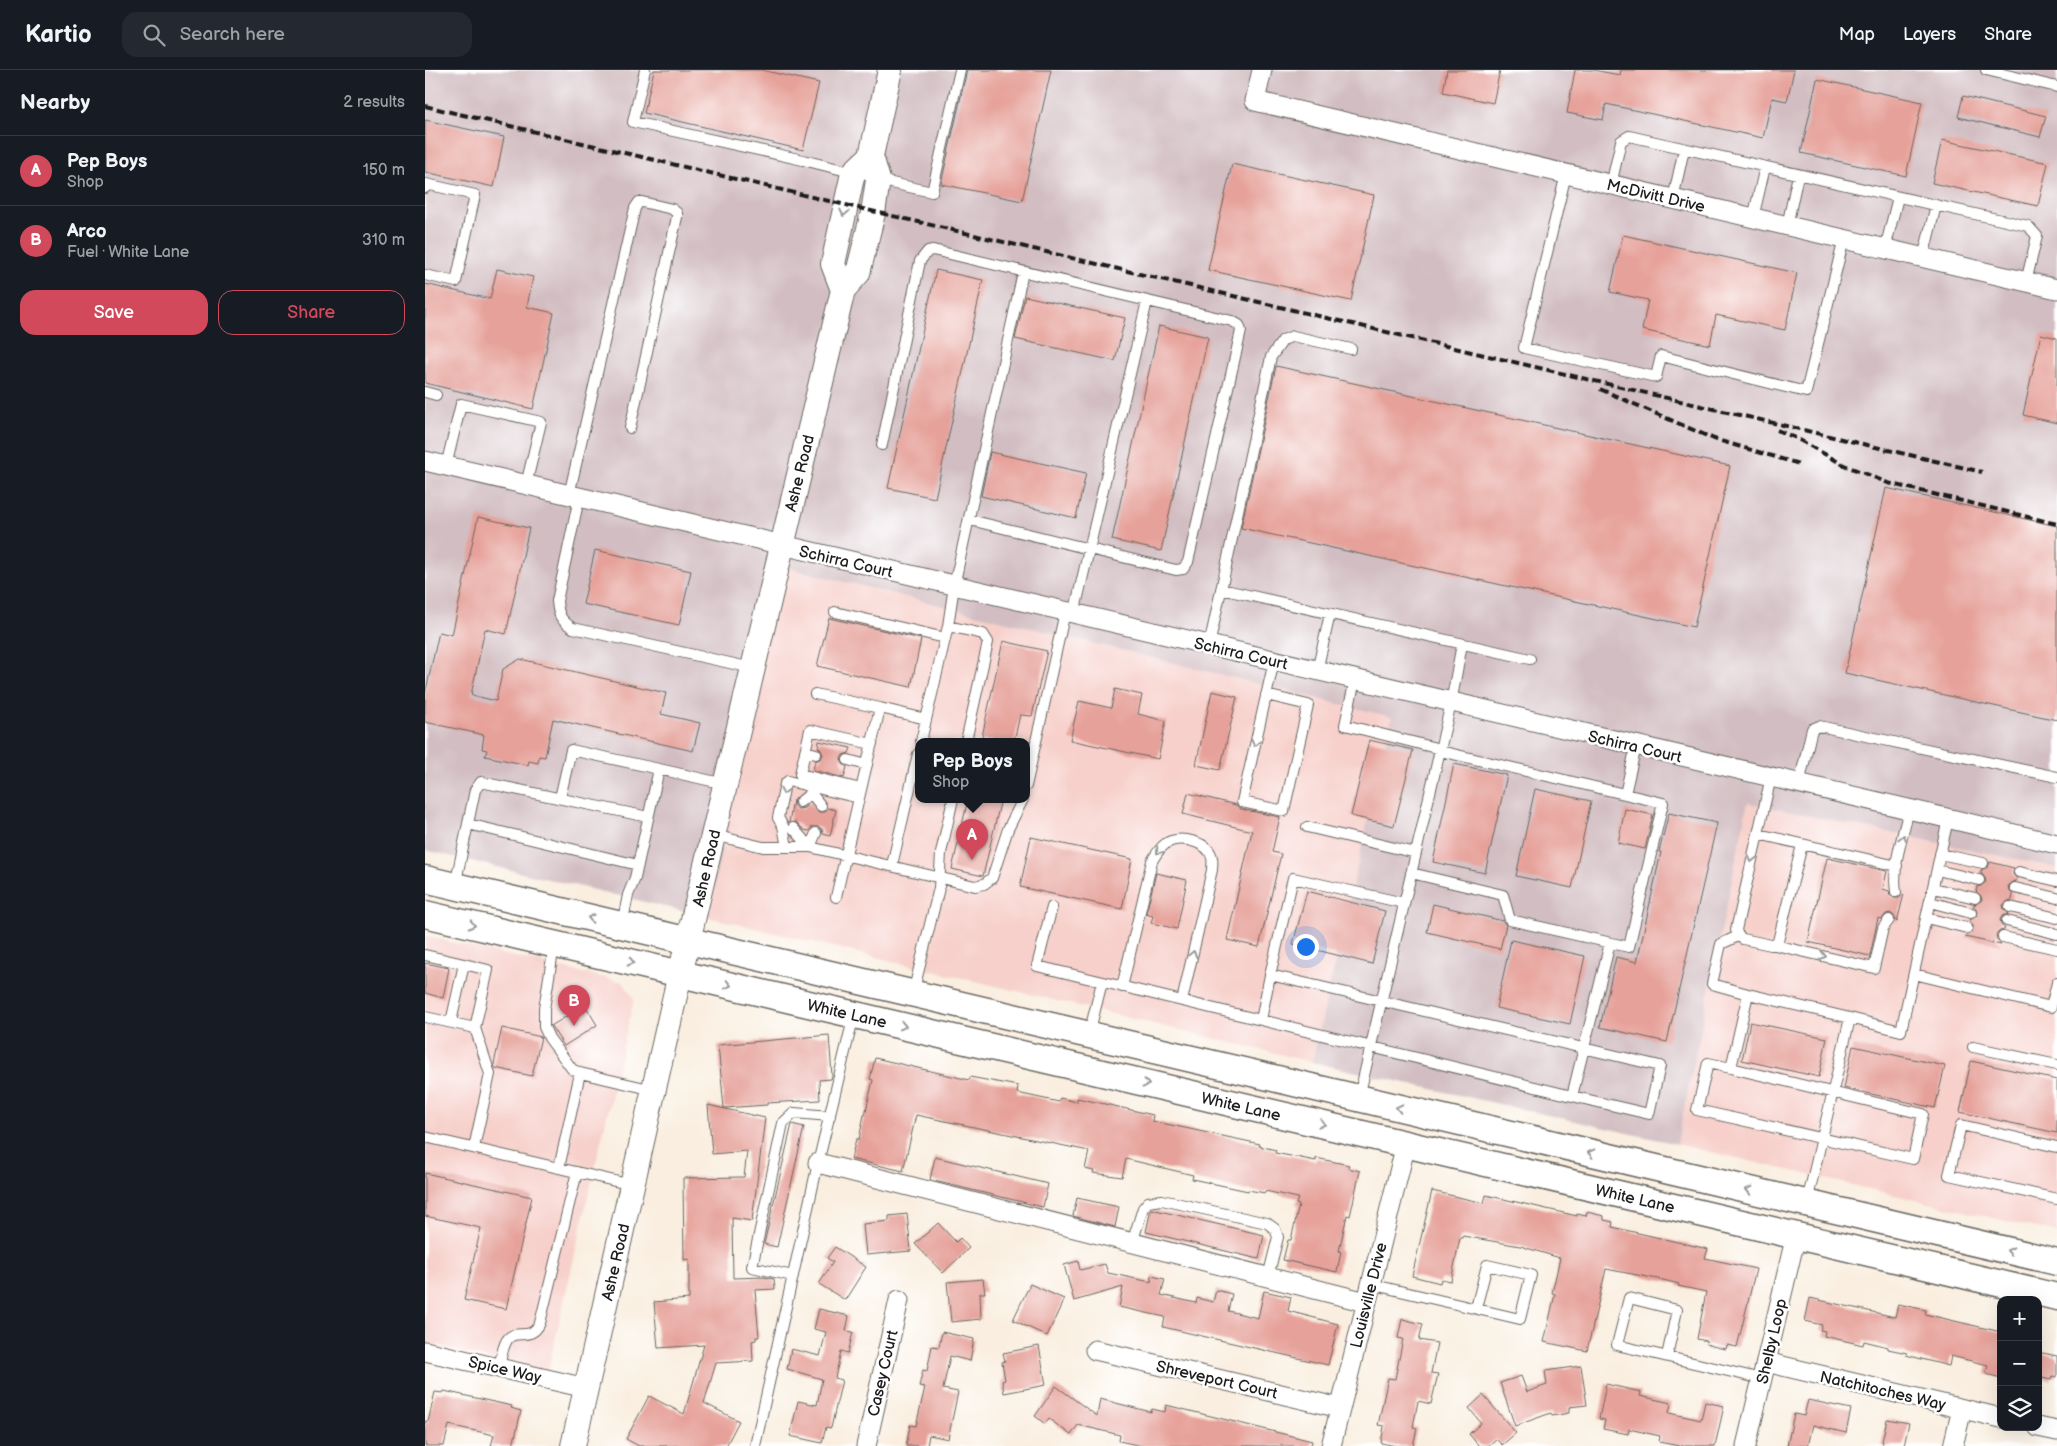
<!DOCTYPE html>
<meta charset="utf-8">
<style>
:root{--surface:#171b24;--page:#242831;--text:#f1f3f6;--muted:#9ea1a6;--line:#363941;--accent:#d1495b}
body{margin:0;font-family:"Balsamiq Sans",sans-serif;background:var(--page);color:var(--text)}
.controls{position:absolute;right:15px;bottom:15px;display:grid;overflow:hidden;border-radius:10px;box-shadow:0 5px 20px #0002}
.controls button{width:45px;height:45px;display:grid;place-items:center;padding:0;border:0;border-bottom:1px solid var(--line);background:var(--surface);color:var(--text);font:25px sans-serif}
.you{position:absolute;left:880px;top:876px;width:18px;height:18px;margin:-12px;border:4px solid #fff;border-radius:50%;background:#1a73e8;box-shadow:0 0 0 8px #1a73e833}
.badge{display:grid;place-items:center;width:32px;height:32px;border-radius:50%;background:var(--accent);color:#fff;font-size:16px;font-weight:700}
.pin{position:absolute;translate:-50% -41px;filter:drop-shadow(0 1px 2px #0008)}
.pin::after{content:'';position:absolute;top:26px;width:18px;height:15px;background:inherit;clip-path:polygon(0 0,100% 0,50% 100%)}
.popup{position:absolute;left:490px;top:668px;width:115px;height:65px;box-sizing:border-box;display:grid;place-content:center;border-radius:10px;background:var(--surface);filter:drop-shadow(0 1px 4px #0005);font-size:16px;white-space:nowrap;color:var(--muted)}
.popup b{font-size:19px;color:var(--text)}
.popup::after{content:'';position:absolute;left:50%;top:100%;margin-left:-10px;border:10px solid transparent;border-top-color:var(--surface)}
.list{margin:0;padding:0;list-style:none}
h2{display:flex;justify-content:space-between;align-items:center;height:65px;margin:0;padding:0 20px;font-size:21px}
h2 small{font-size:16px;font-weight:400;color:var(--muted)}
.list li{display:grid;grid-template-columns:32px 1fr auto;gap:15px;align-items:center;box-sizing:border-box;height:70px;padding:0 20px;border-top:1px solid var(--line)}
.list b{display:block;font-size:19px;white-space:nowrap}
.list p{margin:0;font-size:16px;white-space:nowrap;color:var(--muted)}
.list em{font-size:16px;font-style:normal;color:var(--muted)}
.actions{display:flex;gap:10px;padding:15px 20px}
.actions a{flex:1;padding:11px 0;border:1px solid var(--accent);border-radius:15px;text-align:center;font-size:18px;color:var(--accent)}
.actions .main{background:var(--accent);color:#fff}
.icon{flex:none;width:28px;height:28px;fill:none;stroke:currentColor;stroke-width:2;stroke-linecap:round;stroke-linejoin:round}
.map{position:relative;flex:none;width:1632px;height:1376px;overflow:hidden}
header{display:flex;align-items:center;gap:30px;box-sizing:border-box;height:70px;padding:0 25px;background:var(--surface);border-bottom:1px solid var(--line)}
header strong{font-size:24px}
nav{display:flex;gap:28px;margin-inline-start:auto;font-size:18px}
.search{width:350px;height:45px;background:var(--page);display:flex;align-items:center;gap:12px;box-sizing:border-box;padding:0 18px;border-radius:15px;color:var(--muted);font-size:19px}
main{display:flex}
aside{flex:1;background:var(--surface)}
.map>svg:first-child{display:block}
</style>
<header>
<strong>Kartio</strong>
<div class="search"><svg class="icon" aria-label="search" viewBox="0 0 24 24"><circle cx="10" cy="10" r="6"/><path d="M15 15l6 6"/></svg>Search here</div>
<nav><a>Map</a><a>Layers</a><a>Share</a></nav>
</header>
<main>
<aside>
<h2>Nearby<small>2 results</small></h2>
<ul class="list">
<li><span class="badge">A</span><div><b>Pep Boys</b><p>Shop</p></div><em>150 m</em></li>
<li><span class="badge">B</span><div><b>Arco</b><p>Fuel · White Lane</p></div><em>310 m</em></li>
</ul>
<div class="actions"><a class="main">Save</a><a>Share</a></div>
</aside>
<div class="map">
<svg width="1632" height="1376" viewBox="0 0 1632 1376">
<rect width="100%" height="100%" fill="#fff"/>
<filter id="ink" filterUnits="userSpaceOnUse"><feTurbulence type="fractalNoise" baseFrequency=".02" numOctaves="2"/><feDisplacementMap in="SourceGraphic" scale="10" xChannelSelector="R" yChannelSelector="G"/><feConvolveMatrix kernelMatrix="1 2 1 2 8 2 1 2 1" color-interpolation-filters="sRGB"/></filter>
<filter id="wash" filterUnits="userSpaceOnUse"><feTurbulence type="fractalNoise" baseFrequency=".0096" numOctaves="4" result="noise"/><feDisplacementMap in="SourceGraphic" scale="20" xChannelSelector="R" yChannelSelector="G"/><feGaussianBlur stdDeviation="1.12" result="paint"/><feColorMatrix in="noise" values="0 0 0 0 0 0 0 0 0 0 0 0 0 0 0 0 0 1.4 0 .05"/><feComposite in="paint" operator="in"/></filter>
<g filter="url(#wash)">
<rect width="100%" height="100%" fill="#f9eedf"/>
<path fill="#f7d0cb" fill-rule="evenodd" d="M354,496L968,647L887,992L283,847ZM493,671H601V729H493Z
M1323,733L1632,798V1163L1252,1074Z
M0,866L198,912L209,929L122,1305L0,1272Z"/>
<path fill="#d2bec2" d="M0,0H1632V798L1323,733L1252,1074L887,992L967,647L355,496L283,847L0,780Z"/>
<g id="blocks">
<path fill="#e6a19a" d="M229,0H336L394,13L378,80L219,43Z
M542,0H626L597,131L516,114Z
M1022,0H1075L1068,33L1018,22Z
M1150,0H1168L1195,5L1196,0H1369L1362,31L1347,28L1338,68L1181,34L1178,50L1142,43Z
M1392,9L1497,32L1481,106L1376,83Z
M1538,26L1621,46L1615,67L1533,47Z
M0,50L79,67L69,117L0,102Z
M1517,70L1623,93L1613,136L1507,113Z
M807,94L949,125L926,231L783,200Z
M1198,165L1372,203L1360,260L1291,245L1285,275L1217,260L1223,230L1185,222Z
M72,199L108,207L102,237L129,243L108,339L0,313V214L65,229Z
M511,200L558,210L510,428L463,418Z
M600,226L700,248L690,291L590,269Z
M734,256L783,267L736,481L687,470Z
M1616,264L1632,268V353L1598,345Z
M851,296L1305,396L1269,557L816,458Z
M565,382L661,403L651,448L556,426Z
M1461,418L1632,456V650L1420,603Z
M53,447L104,458L81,564L60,559L46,625L71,631L78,599L95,589L241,623L236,644L275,653L268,681L128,649L120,687L114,686L113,693L104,691L103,695L60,686L62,680L57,679L59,665L0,652V625L14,562L27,565Z
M170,480L266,501L254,555L158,534Z
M404,548L496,569L486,617L392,596Z
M578,571L622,581L607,646L595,645L589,671H556Z
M690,619L717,625L713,644L741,651L733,689L645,670L654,631L686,638Z
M787,621L812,627L795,700L771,695Z
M944,670L988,680L969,756L926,746Z
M394,671L426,678L424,683L418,685L416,689L418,694L422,697L419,708L388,700L390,691L395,689L398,685L396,680L393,677Z
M1029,694L1082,705L1060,803L1008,792Z
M1110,719L1166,731L1147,818L1091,806Z
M763,723L811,735L816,739L855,747L847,782L856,784L834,877L802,870L827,761L758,744Z
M543,729H576L558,806L527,799Z
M368,730L369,736L373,739L379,738L384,734L394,742H400L403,738L411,740L405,766L398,764L397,759L393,757H387L384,761L379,760L371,752L364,753Z
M1200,739L1228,745L1220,779L1193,773Z
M1244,743L1292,753L1242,972L1175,957L1191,887L1212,892L1236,782H1234Z
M606,767L707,789L697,839L595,817Z
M1402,788L1462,801L1458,819L1464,821L1465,825L1469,828H1474L1479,824L1472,852L1468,845L1465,843L1461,844L1457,849L1453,848L1445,886L1383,872Z
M1565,792L1589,798L1588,804L1592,809L1591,811L1588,812L1583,816L1584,820L1588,825L1587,830L1583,831L1578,835L1579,839L1584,844L1577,846L1575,850L1577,856L1580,858L1579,860L1575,861L1571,865L1572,870L1576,875L1540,867L1548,860V856L1544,851L1552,845V841L1548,836L1557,830L1556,826L1551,821L1552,817L1556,816L1561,812L1560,808L1556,803V800L1563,797Z
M731,803L762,810L752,859L726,853L728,846L721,844Z
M882,821L960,841L947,894L868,874Z
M1008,834L1078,851L1081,855L1075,879L1002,862Z
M1086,870L1160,886L1145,954L1071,938Z
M0,893L24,898L18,928L0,923Z
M160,935L172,955L139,976L126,956Z
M1325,952L1402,968L1394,1007L1317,990Z
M77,958L116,967L107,1006L70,998L69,994Z
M404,965L407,1006L406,1009L394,1010L395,1030L342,1033V1035L299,1038L293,975Z
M1428,976L1520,996L1510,1038L1419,1018Z
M450,988L544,1010L545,1007L593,1016L592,1023L634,1032L635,1028L652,1032V1028L689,1036L728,1045L727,1051L835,1074L834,1076L851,1080L850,1083L891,1091V1088L924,1095L923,1098L935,1101L925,1146L922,1145L914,1181L916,1182L912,1202L858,1190L863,1170H866L874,1135L871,1134L873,1128L840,1121V1123L823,1120V1121L767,1109L768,1105L701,1089L697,1107L668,1103L669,1101L660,1099L664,1081L491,1045L478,1101L426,1089L431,1069H434L439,1045H440L448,1010L445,1009Z
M1546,991L1632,1010V1063L1535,1042Z
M283,1035L340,1048L327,1151L307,1148L308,1208L339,1207L349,1209L350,1219L330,1220L334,1267H331V1270L327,1271L328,1291L291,1293L279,1333L314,1351L301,1376H214L201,1369L224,1326L259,1344L279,1275L233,1278L229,1232L264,1229V1189L259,1190L258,1108L319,1107L322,1081L287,1084Z
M367,1054L379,1057L352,1177L339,1174Z
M510,1087L623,1114L618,1137L505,1110Z
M0,1103L107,1127L81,1239L39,1230L56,1158L0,1146Z
M1007,1121L1059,1133L1061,1125L1152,1146V1144L1161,1146L1162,1142L1179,1146V1150L1188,1152L1187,1157L1283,1179L1280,1188L1331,1199L1312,1277L1302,1275L1301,1279L1295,1278L1281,1274L1282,1271L1272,1269L1281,1222L1253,1216L1254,1214L1238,1210L1181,1199L1162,1281L1119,1272L1130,1224L1127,1223L1135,1188L1095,1176L1038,1166L1037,1168H1035L1026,1211L1016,1209L1015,1213L987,1206Z
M652,1128L694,1137L690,1157L648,1146Z
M726,1139L839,1165L834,1189L721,1162Z
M482,1144L486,1181L441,1185L438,1154L464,1151V1146Z
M513,1153L531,1172L535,1168L544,1178L518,1203L490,1174Z
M410,1177L441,1197L420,1230L394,1214L408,1192L402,1188Z
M653,1191L655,1200L680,1194L683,1203L726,1212L727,1206L740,1209L736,1225L771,1233L772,1228L788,1232L791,1220L807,1224L803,1241L833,1248L839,1221L866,1227L863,1241L913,1254L903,1295L738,1257L740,1247L694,1237L698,1217L649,1231L639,1195Z
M558,1209L560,1223H555L556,1249L526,1252L522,1212Z
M605,1214L639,1229L622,1266L588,1250Z
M1385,1228L1470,1247L1473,1234L1501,1240L1500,1244L1576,1262V1308L1561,1304L1563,1295L1526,1286L1524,1296L1481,1285L1482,1283L1463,1279V1277L1439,1271L1438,1275L1399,1266L1400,1261L1395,1260L1397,1255L1380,1251Z
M394,1239L424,1246L421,1261L428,1262L423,1283L416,1281L410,1308L417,1310L406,1358L401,1357L397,1373L365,1366L373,1331L392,1335L397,1309L362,1299L366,1279L395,1286L401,1262L389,1259Z
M977,1249L998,1254L994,1270L1012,1273L1006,1303L1013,1304L1006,1334L993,1331L988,1357L992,1358L988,1376H971L956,1373L959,1356L953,1355L963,1308L970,1309L978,1269L973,1268Z
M517,1262L549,1269L545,1291L525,1286L518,1319L533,1322L523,1369L504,1365L502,1376H481L485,1355L491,1356L500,1317L494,1316L498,1300L502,1301L507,1276L514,1277Z
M614,1276L621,1315L579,1323L577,1311L580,1310L577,1292L580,1291L578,1283Z
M1613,1282L1632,1286V1307L1627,1306L1626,1310L1613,1307Z
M1156,1296L1162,1335L1144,1337V1343L1127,1346L1126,1343L1090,1356L1075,1313L1096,1306L1102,1322L1122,1315L1120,1301Z
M1181,1314L1216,1322L1215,1326L1246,1333L1244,1343L1276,1350L1280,1332L1299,1336L1290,1376H1254L1234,1372L1235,1366L1204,1359L1203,1364L1178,1359L1180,1350L1174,1349Z
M631,1316L672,1346L675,1329L726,1342L727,1339L740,1342L741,1335L887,1371L886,1376H717L694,1371L695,1365L653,1355L646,1365L624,1349L620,1354L610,1346Z
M19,1321L87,1336L86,1338L96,1341L88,1376H66L69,1365L24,1355L19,1376H0V1351L3,1352L10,1322L18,1323Z
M1058,1325L1091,1363L1077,1375L1071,1369L1063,1376H1054L1044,1364L1056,1353L1044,1338Z
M1383,1330L1426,1339L1421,1363L1388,1355L1383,1376H1362L1369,1344L1379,1346Z
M1462,1349L1484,1353L1479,1376H1456Z"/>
</g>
</g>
<g filter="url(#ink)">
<use href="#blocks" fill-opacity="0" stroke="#696660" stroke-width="1"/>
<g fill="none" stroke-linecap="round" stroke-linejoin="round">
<defs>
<path id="service" d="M220,0L208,52L378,90L430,103
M1561,0L1632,17
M1141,104L1099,278L1231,307L1236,286L1381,322L1419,169
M453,110L507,122L535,0
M1186,115L1196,71L1204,66L1603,156L1612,166L1601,212
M0,118L1,114L50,125L31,212L0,205
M1248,129L1259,79
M1328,148L1340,97
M1362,156L1373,105
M1460,179L1473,127
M1498,188L1511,135
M0,322L11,325
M457,375L495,191L503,181L508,180L807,251L814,255L816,261L763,492L758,499L751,500L545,450
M21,396L36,334L116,352L101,415
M144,425L210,138L214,132H217L247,139L252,143V147L205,358
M154,428L132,531C133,545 136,551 148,558L327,598
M796,519L1105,589
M410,542L520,568
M649,544L722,231
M784,576L846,287L858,270L868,266L926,279
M892,601L905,544
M930,610L920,655L1015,679
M390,624L455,638
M841,625L883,635L859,741L817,732L849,591
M496,671L523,556
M541,671L563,572L558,564L523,556L529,516L598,202
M380,681L391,684
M423,690L442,695
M1346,707L1311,860L1313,866L1318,869L1346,875H1350L1353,871L1377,775
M1374,714L1386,663L1387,659L1394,656L1632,707
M601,716L640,542
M388,717L386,723L396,736
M436,719L375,704L385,660L447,674
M1200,724L1211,676
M135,728L146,680L234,699
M375,732L386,723
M43,754L213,795
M882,757L991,783
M368,758L385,777
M1333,764L1472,796
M289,765L338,777H385L550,816L559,814L567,808L583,759L598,729
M362,777L358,756L353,748L360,714L363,711L434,728
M385,777L391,763
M1515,784L1558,793
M467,795L493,684
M1512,800L1554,810
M1594,802L1632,811
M986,803L1078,825L1085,850L1204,877L1238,733L1015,681
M30,816L50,720L56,712L223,747
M1508,818L1550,828
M1590,818L1632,828
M1471,822C1467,795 1478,766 1484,739
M411,827L455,638L501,649
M1505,832L1546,843
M627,837L612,896L836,950
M1585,837L1632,848
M1501,848L1542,858
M1582,851L1632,864
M197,855L203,825L210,808L234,699L300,714
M1313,866L1296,874L1287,914L1323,924
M1578,867L1632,879
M129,875L119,939V957L124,968L147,999L155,1003L229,1020
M1350,875L1449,898L1458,858L1464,850
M0,885L39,894L26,952
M39,894L63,900L50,958
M1489,904L1626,937L1632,913
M845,905L868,808L979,833
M697,917L727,791C732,783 737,774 746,771C759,767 784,772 787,788C788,791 787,796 787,800L757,931
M488,923L514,818L516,783L528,729
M0,947L50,958L65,1004L49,1078
M1425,948L1476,961L1523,749
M664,964L677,912
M1548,977L1632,995
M1306,998L1498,1044L1488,1089C1416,1073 1344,1057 1272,1040L1283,993L1306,998L1323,924L1425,948C1411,1009 1396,1071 1382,1132
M1147,1026L836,950L845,905L1235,996L1224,1044L1147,1026L1185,873
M934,1027L1026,633L1037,574
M0,1067L207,1115
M1632,1077L1536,1055L1524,1105L1632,1129
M134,1098L155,1003
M707,1173L718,1138L723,1132L737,1130L842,1153L850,1159L853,1167L843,1207
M368,1206L327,1197L358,1053L369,1043L405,1046
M945,1214L1095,1249L1106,1205L1062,1195L1051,1238
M1242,1286L1252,1240L1204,1228L1192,1275L1337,1309
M74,1298C76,1289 77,1278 82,1270C91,1257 105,1273 115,1253L152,1102
M330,1376L393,1093L429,945"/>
<path id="minor" d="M837,0L830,31L1632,219
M0,391L1632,774
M393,1093L941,1232
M670,1280L915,1338
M0,1281L161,1318
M1341,1292L1576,1348
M1613,1357L1632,1361
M441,1376L474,1230
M906,1376L981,1074
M1321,1376L1371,1165
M1528,1376L1537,1339"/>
<path id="tertiary" d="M418,220L408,194L428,103L446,86
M148,1376L252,917L418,220L433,203L448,143L453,110L446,86L465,0"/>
<path id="secondary" d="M0,809L1632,1192
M0,844L1632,1227"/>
</defs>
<use href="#service" stroke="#696660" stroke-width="12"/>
<use href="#minor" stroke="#696660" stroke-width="21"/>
<use href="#tertiary" stroke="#696660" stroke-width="26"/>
<use href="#secondary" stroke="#696660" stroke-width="29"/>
<use href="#service" stroke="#fff" stroke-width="10"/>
<use href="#minor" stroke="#fff" stroke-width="19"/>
<use href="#tertiary" stroke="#fff" stroke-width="24"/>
<use href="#secondary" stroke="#fff" stroke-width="26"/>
<path stroke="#1c1c1c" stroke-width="4" stroke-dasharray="8 4" stroke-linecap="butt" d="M0,36L1557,402
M1175,319L1289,369L1374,394
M1352,360L1371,368L1419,395L1463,413L1632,454"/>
</g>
<defs><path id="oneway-chevron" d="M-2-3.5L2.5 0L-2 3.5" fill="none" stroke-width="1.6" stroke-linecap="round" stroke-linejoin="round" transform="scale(1.25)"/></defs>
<g stroke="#999">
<use href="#oneway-chevron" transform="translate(419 143) rotate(102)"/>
<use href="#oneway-chevron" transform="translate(830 673) rotate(103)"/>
<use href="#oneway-chevron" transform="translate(359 721) rotate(105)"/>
<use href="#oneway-chevron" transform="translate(1478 768) rotate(-77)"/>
<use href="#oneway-chevron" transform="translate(734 781) rotate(130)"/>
<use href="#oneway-chevron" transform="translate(1327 789) rotate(103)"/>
<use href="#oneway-chevron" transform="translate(166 848) rotate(-167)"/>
<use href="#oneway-chevron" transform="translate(47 855) rotate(13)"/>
<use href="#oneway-chevron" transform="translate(768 884) rotate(-77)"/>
<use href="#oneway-chevron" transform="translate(1398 886) rotate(13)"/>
<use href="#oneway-chevron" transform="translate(206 892) rotate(13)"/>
<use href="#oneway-chevron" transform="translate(303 915) rotate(13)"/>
<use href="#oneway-chevron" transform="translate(478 956) rotate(13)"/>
<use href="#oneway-chevron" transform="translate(721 1014) rotate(13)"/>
<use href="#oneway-chevron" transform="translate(974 1038) rotate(-167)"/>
<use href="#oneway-chevron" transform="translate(897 1054) rotate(13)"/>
<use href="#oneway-chevron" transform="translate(1166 1083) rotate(-167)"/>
<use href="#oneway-chevron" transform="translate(1324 1120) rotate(-167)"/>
<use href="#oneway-chevron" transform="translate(1585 1181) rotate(-167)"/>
</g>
</g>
<g text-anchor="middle" stroke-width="5" stroke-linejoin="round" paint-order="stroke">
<g font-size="16" fill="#1c1c1c" stroke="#fff">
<text transform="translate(1231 125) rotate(13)" y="6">McDivitt Drive</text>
<text transform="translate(374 403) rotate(-76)" y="6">Ashe Road</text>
<text transform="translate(421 491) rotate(13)" y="6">Schirra Court</text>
<text transform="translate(816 583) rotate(13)" y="6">Schirra Court</text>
<text transform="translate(1210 676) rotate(13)" y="6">Schirra Court</text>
<text transform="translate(281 798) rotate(-77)" y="6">Ashe Road</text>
<text transform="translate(422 943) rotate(13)" y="6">White Lane</text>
<text transform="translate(816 1036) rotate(13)" y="6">White Lane</text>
<text transform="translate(1210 1128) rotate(13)" y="6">White Lane</text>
<text transform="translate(190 1192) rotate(-77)" y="6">Ashe Road</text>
<text transform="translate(943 1225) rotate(-76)" y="6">Louisville Drive</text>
<text transform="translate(1346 1271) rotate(-77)" y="6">Shelby Loop</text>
<text transform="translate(80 1299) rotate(13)" y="6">Spice Way</text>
<text transform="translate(457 1303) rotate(-77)" y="6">Casey Court</text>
<text transform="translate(792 1309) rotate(13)" y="6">Shreveport Court</text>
<text transform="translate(1458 1320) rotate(13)" y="6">Natchitoches Way</text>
</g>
</g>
</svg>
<div class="controls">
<button>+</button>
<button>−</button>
<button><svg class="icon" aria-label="layers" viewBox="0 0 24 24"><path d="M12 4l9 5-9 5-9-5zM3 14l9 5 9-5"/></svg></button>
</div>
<div class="you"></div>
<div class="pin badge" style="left:547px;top:790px">A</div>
<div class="popup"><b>Pep Boys</b>Shop</div>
<div class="pin badge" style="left:149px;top:956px">B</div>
</div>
</main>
